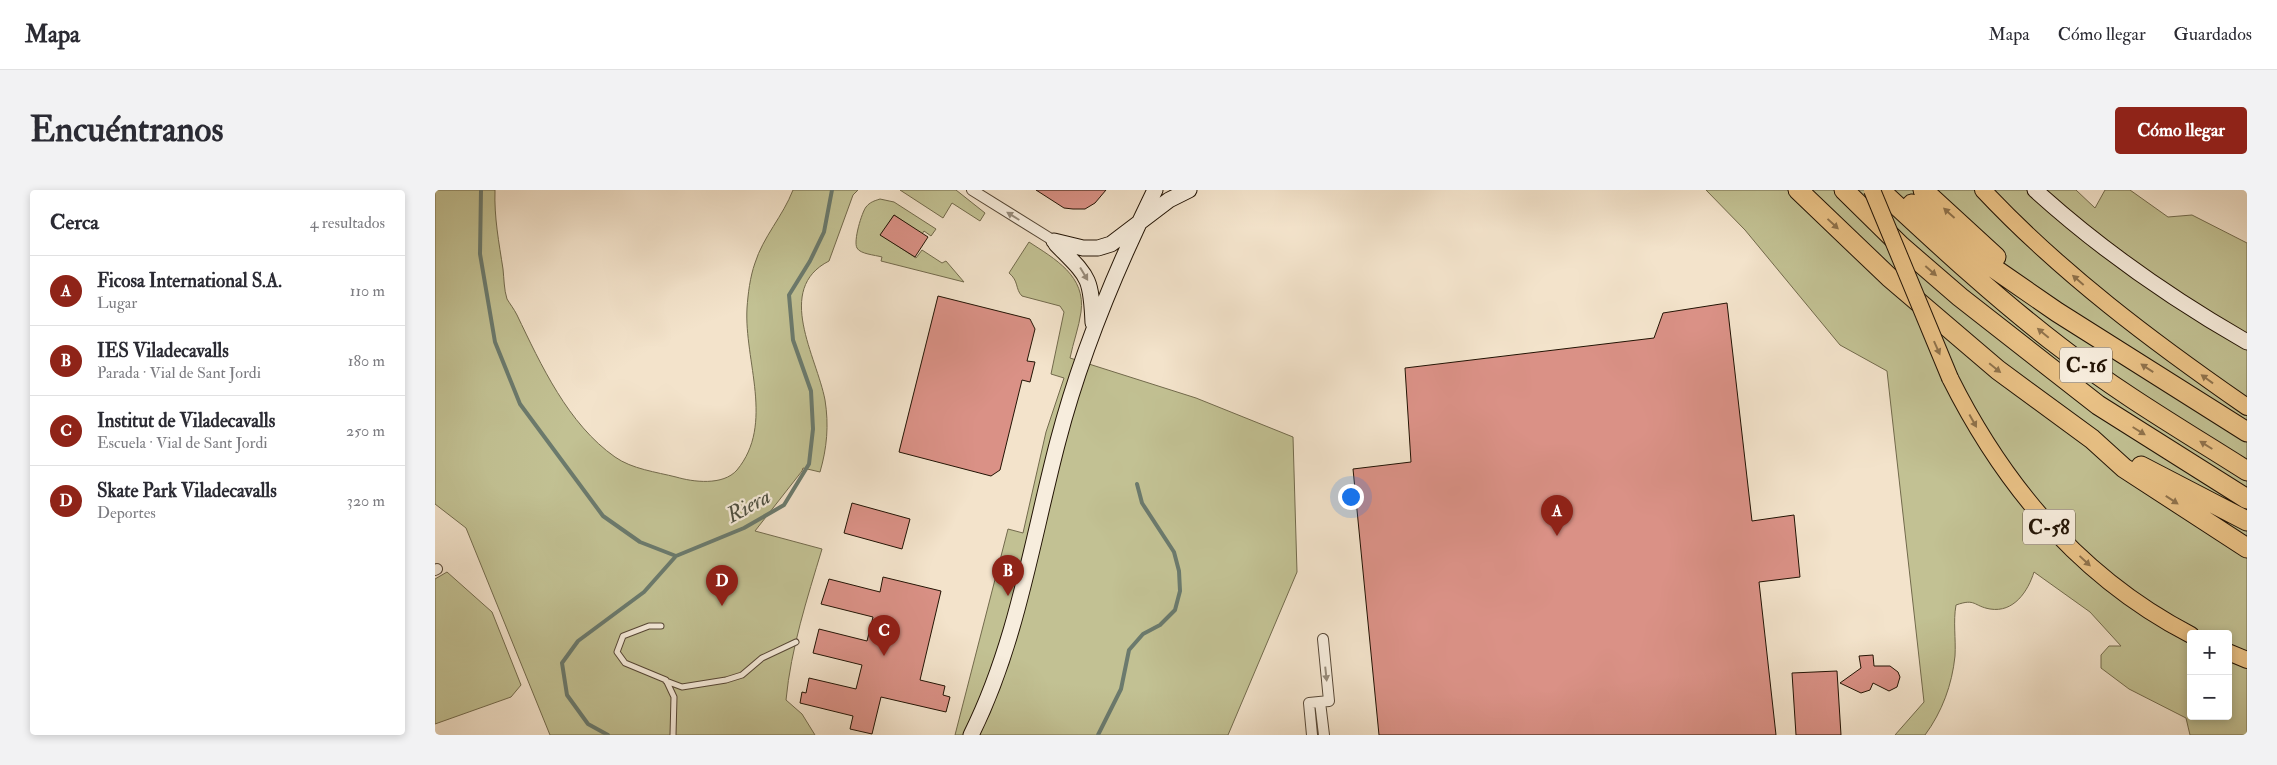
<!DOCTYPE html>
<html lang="es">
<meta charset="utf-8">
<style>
:root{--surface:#fff;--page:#f2f2f3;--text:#2b2b33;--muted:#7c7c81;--line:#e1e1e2;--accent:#8f2418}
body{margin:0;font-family:"IM FELL Double Pica",serif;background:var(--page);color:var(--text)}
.controls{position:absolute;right:15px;bottom:15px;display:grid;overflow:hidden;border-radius:5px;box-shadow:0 2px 8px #0003}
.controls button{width:45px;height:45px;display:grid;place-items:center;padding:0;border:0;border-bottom:1px solid var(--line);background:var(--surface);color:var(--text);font:25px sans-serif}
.you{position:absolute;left:915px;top:306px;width:18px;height:18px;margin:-12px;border:4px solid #fff;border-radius:50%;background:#1a73e8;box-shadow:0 0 0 8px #1a73e833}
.badge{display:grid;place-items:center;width:32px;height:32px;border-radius:50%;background:var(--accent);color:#fff;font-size:16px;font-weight:700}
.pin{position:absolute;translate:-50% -41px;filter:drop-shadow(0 1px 2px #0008)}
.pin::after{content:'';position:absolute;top:26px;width:18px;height:15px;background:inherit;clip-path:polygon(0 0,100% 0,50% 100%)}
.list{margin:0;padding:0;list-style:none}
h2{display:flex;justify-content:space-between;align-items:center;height:65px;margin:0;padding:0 20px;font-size:21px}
h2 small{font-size:16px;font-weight:400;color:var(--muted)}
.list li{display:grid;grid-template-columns:32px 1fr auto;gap:15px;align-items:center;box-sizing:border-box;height:70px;padding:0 20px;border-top:1px solid var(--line)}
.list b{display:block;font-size:19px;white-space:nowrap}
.list p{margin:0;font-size:16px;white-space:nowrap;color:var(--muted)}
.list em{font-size:16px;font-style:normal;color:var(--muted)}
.map{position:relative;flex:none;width:1812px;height:545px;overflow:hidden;border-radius:5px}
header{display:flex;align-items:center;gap:30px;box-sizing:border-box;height:70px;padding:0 25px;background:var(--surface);border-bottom:1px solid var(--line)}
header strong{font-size:24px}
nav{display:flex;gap:28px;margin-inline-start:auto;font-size:18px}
.intro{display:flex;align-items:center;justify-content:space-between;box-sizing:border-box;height:120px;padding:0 30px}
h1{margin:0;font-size:35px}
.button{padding:12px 22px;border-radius:5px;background:var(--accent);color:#fff;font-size:18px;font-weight:700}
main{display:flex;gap:30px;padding:0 30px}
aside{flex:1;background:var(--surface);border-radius:5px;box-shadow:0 2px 8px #0003}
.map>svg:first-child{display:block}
</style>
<header>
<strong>Mapa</strong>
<nav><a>Mapa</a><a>Cómo llegar</a><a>Guardados</a></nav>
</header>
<div class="intro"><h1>Encuéntranos</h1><a class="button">Cómo llegar</a></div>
<main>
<aside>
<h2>Cerca<small>4 resultados</small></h2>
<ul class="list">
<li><span class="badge">A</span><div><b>Ficosa International S.A.</b><p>Lugar</p></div><em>110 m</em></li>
<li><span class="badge">B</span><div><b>IES Viladecavalls</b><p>Parada · Vial de Sant Jordi</p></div><em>180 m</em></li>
<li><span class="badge">C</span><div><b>Institut de Viladecavalls</b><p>Escuela · Vial de Sant Jordi</p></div><em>250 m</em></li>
<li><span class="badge">D</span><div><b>Skate Park Viladecavalls</b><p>Deportes</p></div><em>320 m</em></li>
</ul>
</aside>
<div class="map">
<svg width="1812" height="545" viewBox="0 0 1812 545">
<rect width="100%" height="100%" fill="#f3e3cb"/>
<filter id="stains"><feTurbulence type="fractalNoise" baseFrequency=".004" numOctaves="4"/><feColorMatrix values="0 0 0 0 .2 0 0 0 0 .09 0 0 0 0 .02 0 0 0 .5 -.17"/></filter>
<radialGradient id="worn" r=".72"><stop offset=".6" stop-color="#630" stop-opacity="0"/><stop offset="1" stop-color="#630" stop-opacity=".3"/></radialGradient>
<path fill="#c2c193" stroke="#726a4c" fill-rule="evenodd" d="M0,0H60C59,27 64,53 68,79C69,88 69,100 72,109C75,114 79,119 82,125C106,175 133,234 180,267C197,279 221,282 241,287C258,292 288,296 302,280C340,234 309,171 312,118C313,104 315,87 320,73C328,47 348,26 358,0H423L418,5L394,71C339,99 382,167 390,210C394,235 392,258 385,282L368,278L367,281L320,341L387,359C372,409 356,458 351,510L367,524L380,545H115L31,338L0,314Z
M465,0H521L550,23L545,31L517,13L508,28Z
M1271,0H1641L1660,18L1670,0H1695L1733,27L1757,25L1812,53V545H1755L1751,528L1694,499L1666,478V465L1674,456H1686L1655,422L1599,382C1593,401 1579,423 1555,419C1538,416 1541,408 1521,415C1518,432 1521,448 1520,466C1517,495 1507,522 1490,545H1460L1489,512L1452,181L1405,155L1310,40ZM1756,444H1793V526H1756Z
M445,9L459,12L501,39L496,46L489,41L487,44L459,25L446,45L481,68L487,60L507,73L511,71L529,92L446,71L447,67C440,65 425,64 422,58C418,51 427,22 431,17C435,12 439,11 445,9Z
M594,52C620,69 651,86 646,122C644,137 638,153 635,168L761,208L858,247L862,382L793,545H520L573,339L588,343L611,242L629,188L616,184L629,122L625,116L587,106C580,99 584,91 574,83Z
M12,382L57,422L86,495L76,507L0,534V389Z"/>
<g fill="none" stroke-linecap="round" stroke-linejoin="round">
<path stroke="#6b7a6d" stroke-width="4" d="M46,0L45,64L60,152L85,214L168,326L205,352L241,366
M173,545L153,534L132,505L127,473L143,451L209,402L241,366L309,338L349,315L374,274L378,239L376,201L358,150L354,105L375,71L389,42L397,0
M663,545L686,499L694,460L708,444L725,435L740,420L745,401L744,381L739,362L707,313L702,294"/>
</g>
<path fill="#da9186" stroke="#221304" d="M601,0H671L660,13L650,19H638L629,18Z
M459,25L493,47L480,67L445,45Z
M503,106L595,129L600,139L592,171L600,172L595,192L587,190L565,280L556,286L464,262Z
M1292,113L1317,331L1359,325L1365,387L1324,392L1341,545H944L918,279L976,272L970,178L1219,148L1228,123Z
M417,313L475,329L467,359L409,343Z
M448,387L506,401L485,490L510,496L508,505L515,507L511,522L446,507L437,544L415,539L418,526L365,513L367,502L371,503L374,488L421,499L427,475L378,463L384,439L432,451L438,427L386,414L394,389L445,402Z
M1438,465L1439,476H1455L1463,482L1465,487L1462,497L1454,501L1438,493L1435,500L1426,503L1405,493L1426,478L1424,466Z
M1402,481L1406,545H1361L1357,483Z"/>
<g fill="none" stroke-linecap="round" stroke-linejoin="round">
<defs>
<path id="lane" d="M226,436H214L188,446L182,462L190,473L231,490L239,507L238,545
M231,491L247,497L291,490L307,485L327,468L361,452"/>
<path id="street" d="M537,0L619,51
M0,380L2,379
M885,512L889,545
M877,545L874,513L894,511L888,449"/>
<path id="secondary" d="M1600,0C1664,58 1737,109 1812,152
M619,51L648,58H663L676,54L734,10L754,0
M621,54C653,87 656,85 658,133
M536,545C582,453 597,350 623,251C646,163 680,81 720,0"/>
<path id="primary" d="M1548,0C1626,83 1718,152 1812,217
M1515,188C1570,298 1646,388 1756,445
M1793,462L1812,470"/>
<path id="highway" d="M1363,0L1454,87L1563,180L1657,249L1689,278L1812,358
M1409,0L1466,56L1525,107L1663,215L1812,309
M1445,0C1503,54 1562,109 1625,157C1684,203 1749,241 1812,281
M1488,0L1561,67
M1477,14L1554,75L1622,122L1812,242
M1706,276L1812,331"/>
</defs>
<use href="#lane" stroke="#564736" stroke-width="7"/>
<use href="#street" stroke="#564736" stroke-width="12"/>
<use href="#secondary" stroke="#221304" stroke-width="17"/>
<use href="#primary" stroke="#221304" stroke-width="18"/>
<use href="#highway" stroke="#221304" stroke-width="21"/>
<use href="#lane" stroke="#f7eddd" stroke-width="5"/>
<use href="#street" stroke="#f7eddd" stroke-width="10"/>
<use href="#secondary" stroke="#f7eddd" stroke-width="15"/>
<use href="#primary" stroke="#eac286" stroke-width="16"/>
<use href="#highway" stroke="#eac286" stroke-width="19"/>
<defs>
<path id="primary-bridge" d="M1437,0L1515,188"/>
</defs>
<use href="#primary-bridge" stroke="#221304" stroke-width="18" stroke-linecap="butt"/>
<use href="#primary-bridge" stroke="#eac286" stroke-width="16"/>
</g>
<defs><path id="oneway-solid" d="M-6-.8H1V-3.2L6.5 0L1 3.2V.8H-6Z" transform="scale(1.25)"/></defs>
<g fill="#90734c">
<use href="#oneway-solid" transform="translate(1514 23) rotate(-138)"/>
<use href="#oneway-solid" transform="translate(1398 34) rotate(43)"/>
<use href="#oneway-solid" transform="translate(1496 81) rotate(41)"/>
<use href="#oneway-solid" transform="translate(1643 90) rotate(-139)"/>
<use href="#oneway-solid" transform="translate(1608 143) rotate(-140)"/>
<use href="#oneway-solid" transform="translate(1502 158) rotate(66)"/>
<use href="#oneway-solid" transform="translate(1560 178) rotate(39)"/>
<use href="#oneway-solid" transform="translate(1712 178) rotate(-147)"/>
<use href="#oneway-solid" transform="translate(1772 189) rotate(-144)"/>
<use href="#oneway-solid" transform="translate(1538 231) rotate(61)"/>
<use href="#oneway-solid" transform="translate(1704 241) rotate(32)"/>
<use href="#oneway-solid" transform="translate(1771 255) rotate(-148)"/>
<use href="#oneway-solid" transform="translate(1737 310) rotate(33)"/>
<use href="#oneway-solid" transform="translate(1650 371) rotate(43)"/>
</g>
<g fill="#978b7b">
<use href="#oneway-solid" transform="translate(578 26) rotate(-148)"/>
<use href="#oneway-solid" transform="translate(649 84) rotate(59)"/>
<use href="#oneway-solid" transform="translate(891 484) rotate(84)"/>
</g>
<g text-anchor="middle" stroke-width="4.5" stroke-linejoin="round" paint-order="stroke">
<g fill="#f7eddd" stroke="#625445" stroke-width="1">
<rect x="1625" y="157.5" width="52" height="35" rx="4"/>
<rect x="1588" y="319.5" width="52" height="35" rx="4"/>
</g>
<g font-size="20" font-weight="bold" fill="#221304">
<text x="1651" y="182">C-16</text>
<text x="1614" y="344">C-58</text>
</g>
<g font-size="22" font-style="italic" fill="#4d4f41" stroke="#f7eddd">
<text transform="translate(313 315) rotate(-29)" y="8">Riera</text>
</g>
</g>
<rect width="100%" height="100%" filter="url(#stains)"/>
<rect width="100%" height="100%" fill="url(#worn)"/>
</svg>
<div class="controls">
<button>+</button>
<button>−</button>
</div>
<div class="you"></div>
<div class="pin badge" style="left:1122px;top:346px">A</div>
<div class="pin badge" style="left:573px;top:406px">B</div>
<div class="pin badge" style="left:449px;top:466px">C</div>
<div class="pin badge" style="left:287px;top:416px">D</div>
</div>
</main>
